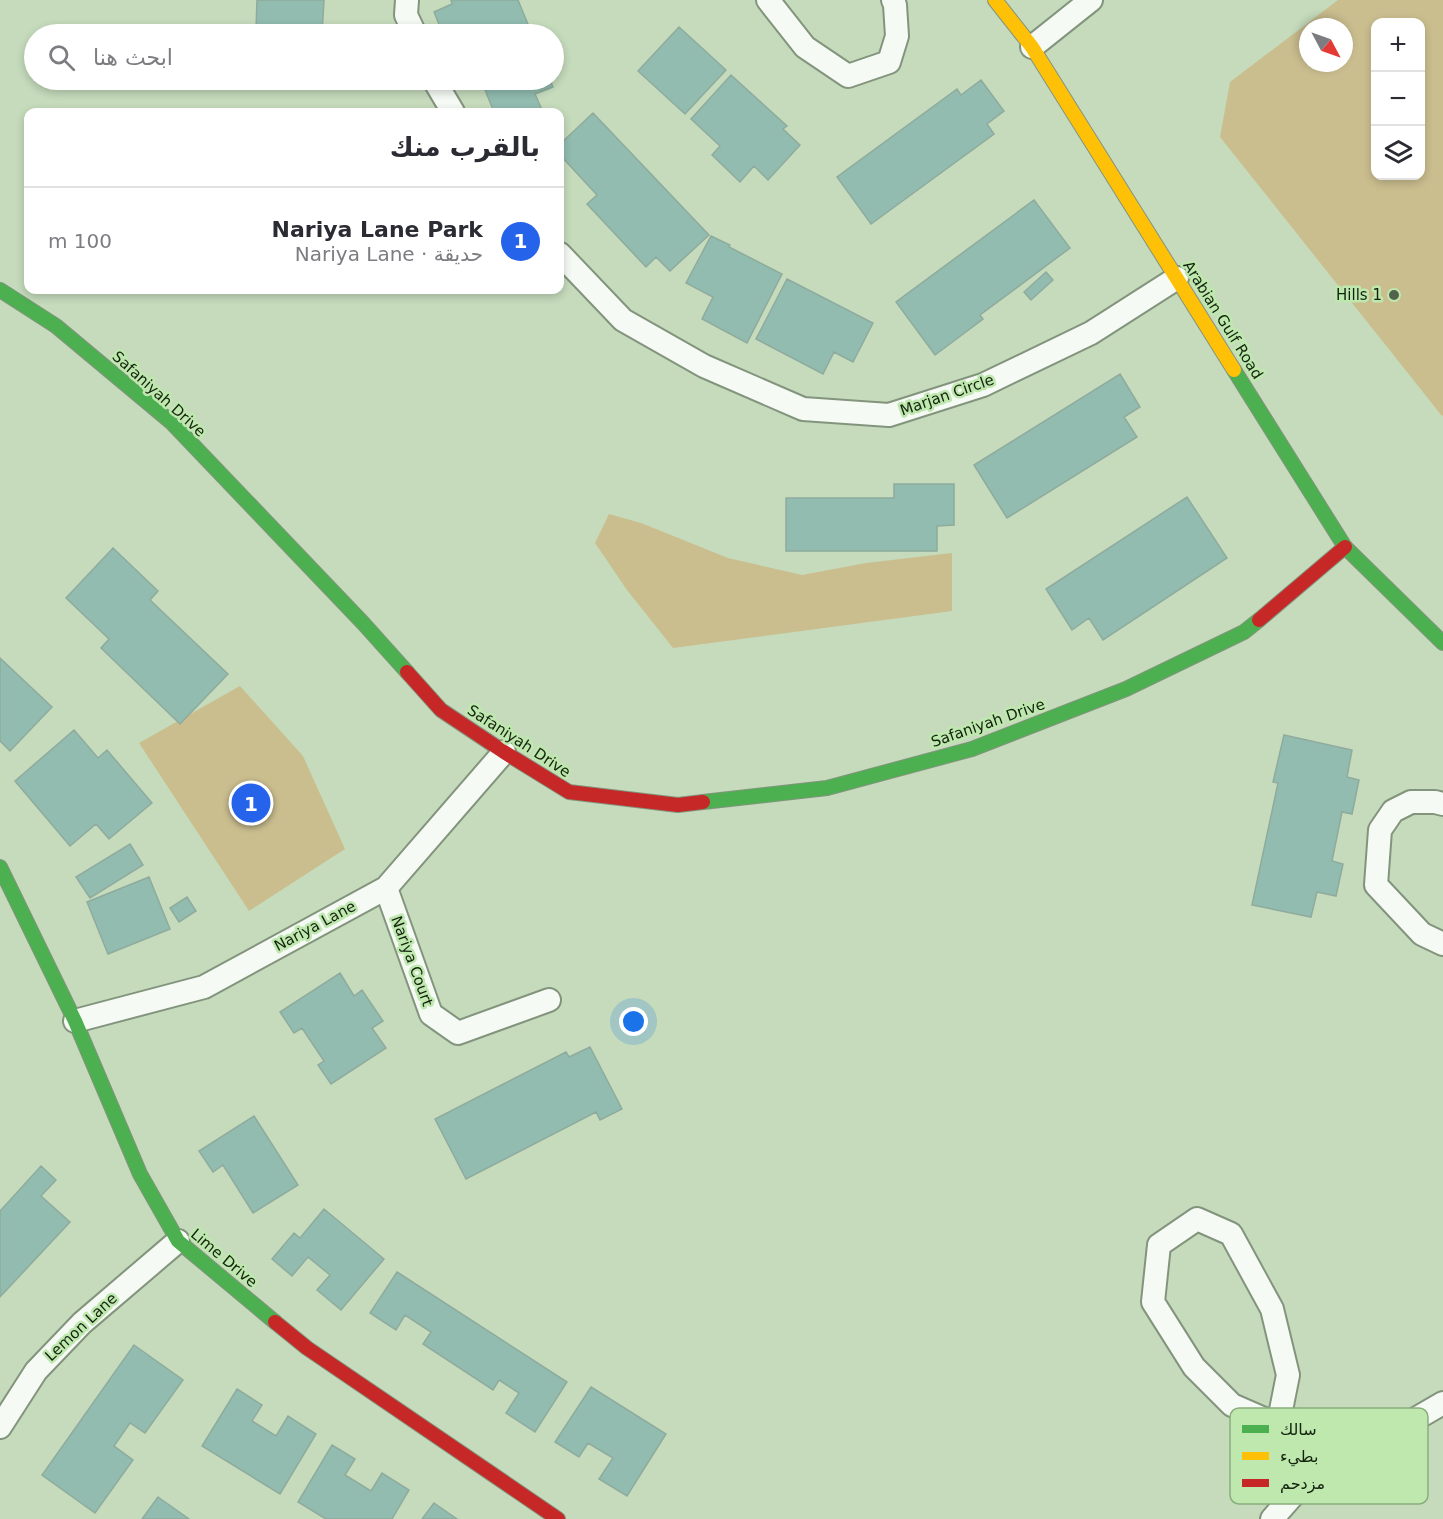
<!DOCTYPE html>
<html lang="ar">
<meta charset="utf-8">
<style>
:root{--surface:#fff;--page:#f2f2f3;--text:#2b2b33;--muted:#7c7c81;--line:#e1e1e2;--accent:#2563eb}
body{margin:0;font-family:"DejaVu Sans","Noto Sans Arabic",sans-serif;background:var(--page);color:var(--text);direction:rtl}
.controls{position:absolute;right:18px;top:18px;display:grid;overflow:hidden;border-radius:12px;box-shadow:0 3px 9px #0003}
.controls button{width:54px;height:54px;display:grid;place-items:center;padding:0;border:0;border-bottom:2px solid var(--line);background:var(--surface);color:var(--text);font:30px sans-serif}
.compass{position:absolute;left:1299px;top:18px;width:54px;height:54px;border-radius:50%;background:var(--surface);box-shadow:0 3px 9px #0003;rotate:131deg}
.you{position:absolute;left:634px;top:1022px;width:21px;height:21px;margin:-15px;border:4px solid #fff;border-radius:50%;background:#1a73e8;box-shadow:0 0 0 9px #1a73e833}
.badge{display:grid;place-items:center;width:39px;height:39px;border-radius:50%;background:var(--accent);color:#fff;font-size:20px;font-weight:700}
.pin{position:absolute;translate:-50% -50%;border:3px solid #fff;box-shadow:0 2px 6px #0006}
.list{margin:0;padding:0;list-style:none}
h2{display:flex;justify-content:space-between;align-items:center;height:78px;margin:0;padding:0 24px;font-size:26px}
h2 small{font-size:20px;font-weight:400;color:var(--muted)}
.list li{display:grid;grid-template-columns:39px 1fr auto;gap:18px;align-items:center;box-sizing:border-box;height:108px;padding:0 24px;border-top:2px solid var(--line)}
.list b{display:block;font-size:22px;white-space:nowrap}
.list p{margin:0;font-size:20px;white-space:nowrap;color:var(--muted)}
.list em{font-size:20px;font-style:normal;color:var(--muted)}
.icon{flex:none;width:33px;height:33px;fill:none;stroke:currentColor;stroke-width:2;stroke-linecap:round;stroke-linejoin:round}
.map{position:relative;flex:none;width:1443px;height:1519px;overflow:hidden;direction:ltr}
.search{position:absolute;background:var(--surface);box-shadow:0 3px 9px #0003;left:24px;top:24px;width:540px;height:66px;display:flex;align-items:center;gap:15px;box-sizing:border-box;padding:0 21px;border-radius:33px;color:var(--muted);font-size:22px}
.panel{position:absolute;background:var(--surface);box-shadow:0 3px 9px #0003;left:24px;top:108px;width:540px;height:186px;border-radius:12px;direction:rtl}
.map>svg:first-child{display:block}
</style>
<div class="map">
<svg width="1443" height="1519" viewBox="0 0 1443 1519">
<rect width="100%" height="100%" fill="#c5dbbc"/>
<path fill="#cabe8f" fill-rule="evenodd" d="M1338,0H1443V415L1442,416L1220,137L1230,82ZM1376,22H1420V176H1376ZM1308,27H1344V63H1308Z
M609,514L641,523L728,558L802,575L866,563L952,553V611L673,648L627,590L595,543Z
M240,686L303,756L345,849L249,911L139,743Z"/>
<path fill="#91bcaf" stroke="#8fab9d" stroke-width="1.5" d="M257,0H324L322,34H268V30L256,29Z
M451,0H518L532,34H462L461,31L452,34H443L434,12L452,4Z
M679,27L726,70L685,114L638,71Z
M731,75L787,126L783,129L800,145L768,180L754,166L740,182L712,155L720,146L691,119Z
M481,80H550L553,87L535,94L543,112H494Z
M981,80L1004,111L987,124L994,134L871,224L837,177L957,89L961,95Z
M593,113L709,235L670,271L656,257L646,267L587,204L597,195L560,155V144Z
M1034,200L1070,248L980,315L983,319L935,355L896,302Z
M711,236L730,245L729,247L782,274L747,343L702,319L713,297L686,283Z
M1046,272L1053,280L1031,300L1024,292Z
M787,279L873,323L853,362L834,352L823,374L756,339Z
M1120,374L1140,407L1124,417L1137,437L1007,518L974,465Z
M894,484H954V525L937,526V551H786V498H894Z
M1187,497L1227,558L1103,640L1089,618L1072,630L1046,589Z
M113,548L158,591L150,600L228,674L180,724L101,648L109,639L66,598Z
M0,658L52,707L10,751L0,741Z
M74,730L98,758L107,750L152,803L109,839L96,824L70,846L15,781Z
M1284,735L1352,750L1347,777L1359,780L1352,814L1342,812L1332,861L1343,864L1336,896L1317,892L1311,917L1252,905L1278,783L1273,782Z
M130,844L143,865L90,898L76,877Z
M149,877L170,929L108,954L87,902Z
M187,897L196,911L179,922L170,908Z
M340,973L354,996L362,990L383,1021L372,1028L386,1048L331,1084L318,1065L324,1061L302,1028L294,1033L280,1012Z
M590,1047L622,1109L600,1120L596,1112L466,1179L435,1119L566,1052L569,1057Z
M254,1116L298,1185L253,1213L223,1165L213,1172L199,1151Z
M41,1166L56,1180L41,1196L70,1222L0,1297V1211Z
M324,1209L384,1259L341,1310L317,1290L330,1275L308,1257L292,1276L272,1259L294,1233L300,1238Z
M397,1272L567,1382L535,1432L506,1413L519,1393L499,1380L493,1390L423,1344L431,1332L405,1315L396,1330L370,1313Z
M134,1345L183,1380L145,1433L130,1423L114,1446L133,1460L95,1513L42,1475Z
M591,1387L666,1434L627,1496L599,1479L613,1458L588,1443L579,1457L555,1442Z
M237,1389L262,1405L252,1421L276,1436L288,1416L316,1434L280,1494L202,1446Z
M332,1445L355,1459L345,1475L371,1491L382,1473L409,1490L392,1519H326L298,1502Z
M158,1497L189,1519H142Z
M434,1503L457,1519H422Z"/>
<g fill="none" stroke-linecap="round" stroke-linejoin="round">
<defs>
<path id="street" d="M407,0L406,15L415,34
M768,0L805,47L848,76L889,62L897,36L895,5L893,0
M1032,47L1091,0
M434,80L453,112
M560,254L623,320L704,366L803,409L889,415L983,385L1091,333L1177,278
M1443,804L1435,802H1411L1393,811L1380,830L1376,885L1422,934L1443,944
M386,888L431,1014L458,1033L549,1000
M75,1021L204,987L386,888L504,752
M1278,1425L1232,1405L1194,1367L1153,1302L1159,1245L1197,1219L1231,1234L1272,1309L1288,1375L1278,1425L1302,1485
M0,1427L36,1371L82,1323L178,1241
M1272,1519L1302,1485L1443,1403"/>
<path id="fast" d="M0,290L56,326L171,422L363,623L407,672
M1234,370L1345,547L1443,643
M703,802L827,788L972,749L1126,689L1244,632L1259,620
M0,867L75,1021L140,1174L178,1241L275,1322"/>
<path id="slow" d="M995,0L1032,47L1234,370"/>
<path id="jam" d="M1259,620L1345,547
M407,672L441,710L504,752L569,792L678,805L703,802
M275,1322L307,1348L558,1519"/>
</defs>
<use href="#street" stroke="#83947d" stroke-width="26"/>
<use href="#fast" stroke="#83947d" stroke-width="16"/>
<use href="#slow" stroke="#83947d" stroke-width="16"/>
<use href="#jam" stroke="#83947d" stroke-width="16"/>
<use href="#street" stroke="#f6faf5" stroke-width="22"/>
<use href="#fast" stroke="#4caf50" stroke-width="14"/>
<use href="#slow" stroke="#ffc107" stroke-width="14"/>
<use href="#jam" stroke="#c62828" stroke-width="14"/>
</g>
<circle fill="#51634a" stroke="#bfe8af" stroke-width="2" cx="1394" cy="295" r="6"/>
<g text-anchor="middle" stroke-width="5" stroke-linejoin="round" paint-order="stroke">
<g font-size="15" fill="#13230d" stroke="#bfe8af" text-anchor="end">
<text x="1382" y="300">Hills 1</text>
</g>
<g font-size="15" fill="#13230d" stroke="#bfe8af">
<text transform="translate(1223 320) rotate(58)" y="5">Arabian Gulf Road</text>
<text transform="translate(159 394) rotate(42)" y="5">Safaniyah Drive</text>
<text transform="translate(947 395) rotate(-19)" y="5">Marjan Circle</text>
<text transform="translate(988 723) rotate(-19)" y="5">Safaniyah Drive</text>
<text transform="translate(519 741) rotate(33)" y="5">Safaniyah Drive</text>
<text transform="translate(315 926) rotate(-28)" y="5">Nariya Lane</text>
<text transform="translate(412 961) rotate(70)" y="5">Nariya Court</text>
<text transform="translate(224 1258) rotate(40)" y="5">Lime Drive</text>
<text transform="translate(81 1327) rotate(-43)" y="5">Lemon Lane</text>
</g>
</g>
<rect x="1230" y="1408" width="198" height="96" rx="9" fill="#bfe8af" stroke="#8bad7e" stroke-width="1.5"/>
<rect x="1242" y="1425" width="27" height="8" fill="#4caf50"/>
<rect x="1242" y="1452" width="27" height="8" fill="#ffc107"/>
<rect x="1242" y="1479" width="27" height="8" fill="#c62828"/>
<g font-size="16" fill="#13230d">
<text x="1280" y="1435">سالك</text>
<text x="1280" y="1462">بطيء</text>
<text x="1280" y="1489">مزدحم</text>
</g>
</svg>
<div class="controls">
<button>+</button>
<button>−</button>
<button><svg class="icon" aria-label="layers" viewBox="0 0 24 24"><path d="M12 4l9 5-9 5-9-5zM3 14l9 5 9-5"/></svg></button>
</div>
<svg class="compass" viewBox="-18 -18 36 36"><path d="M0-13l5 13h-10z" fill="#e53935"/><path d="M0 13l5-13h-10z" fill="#7c7c81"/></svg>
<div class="you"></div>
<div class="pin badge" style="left:251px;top:803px">1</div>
<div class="search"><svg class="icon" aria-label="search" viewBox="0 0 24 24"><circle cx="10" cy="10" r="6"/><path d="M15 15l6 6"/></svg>ابحث هنا</div>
<section class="panel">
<h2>بالقرب منك<small></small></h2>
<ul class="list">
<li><span class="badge">1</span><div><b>Nariya Lane Park</b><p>حديقة · Nariya Lane</p></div><em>100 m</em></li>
</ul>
</section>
</div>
